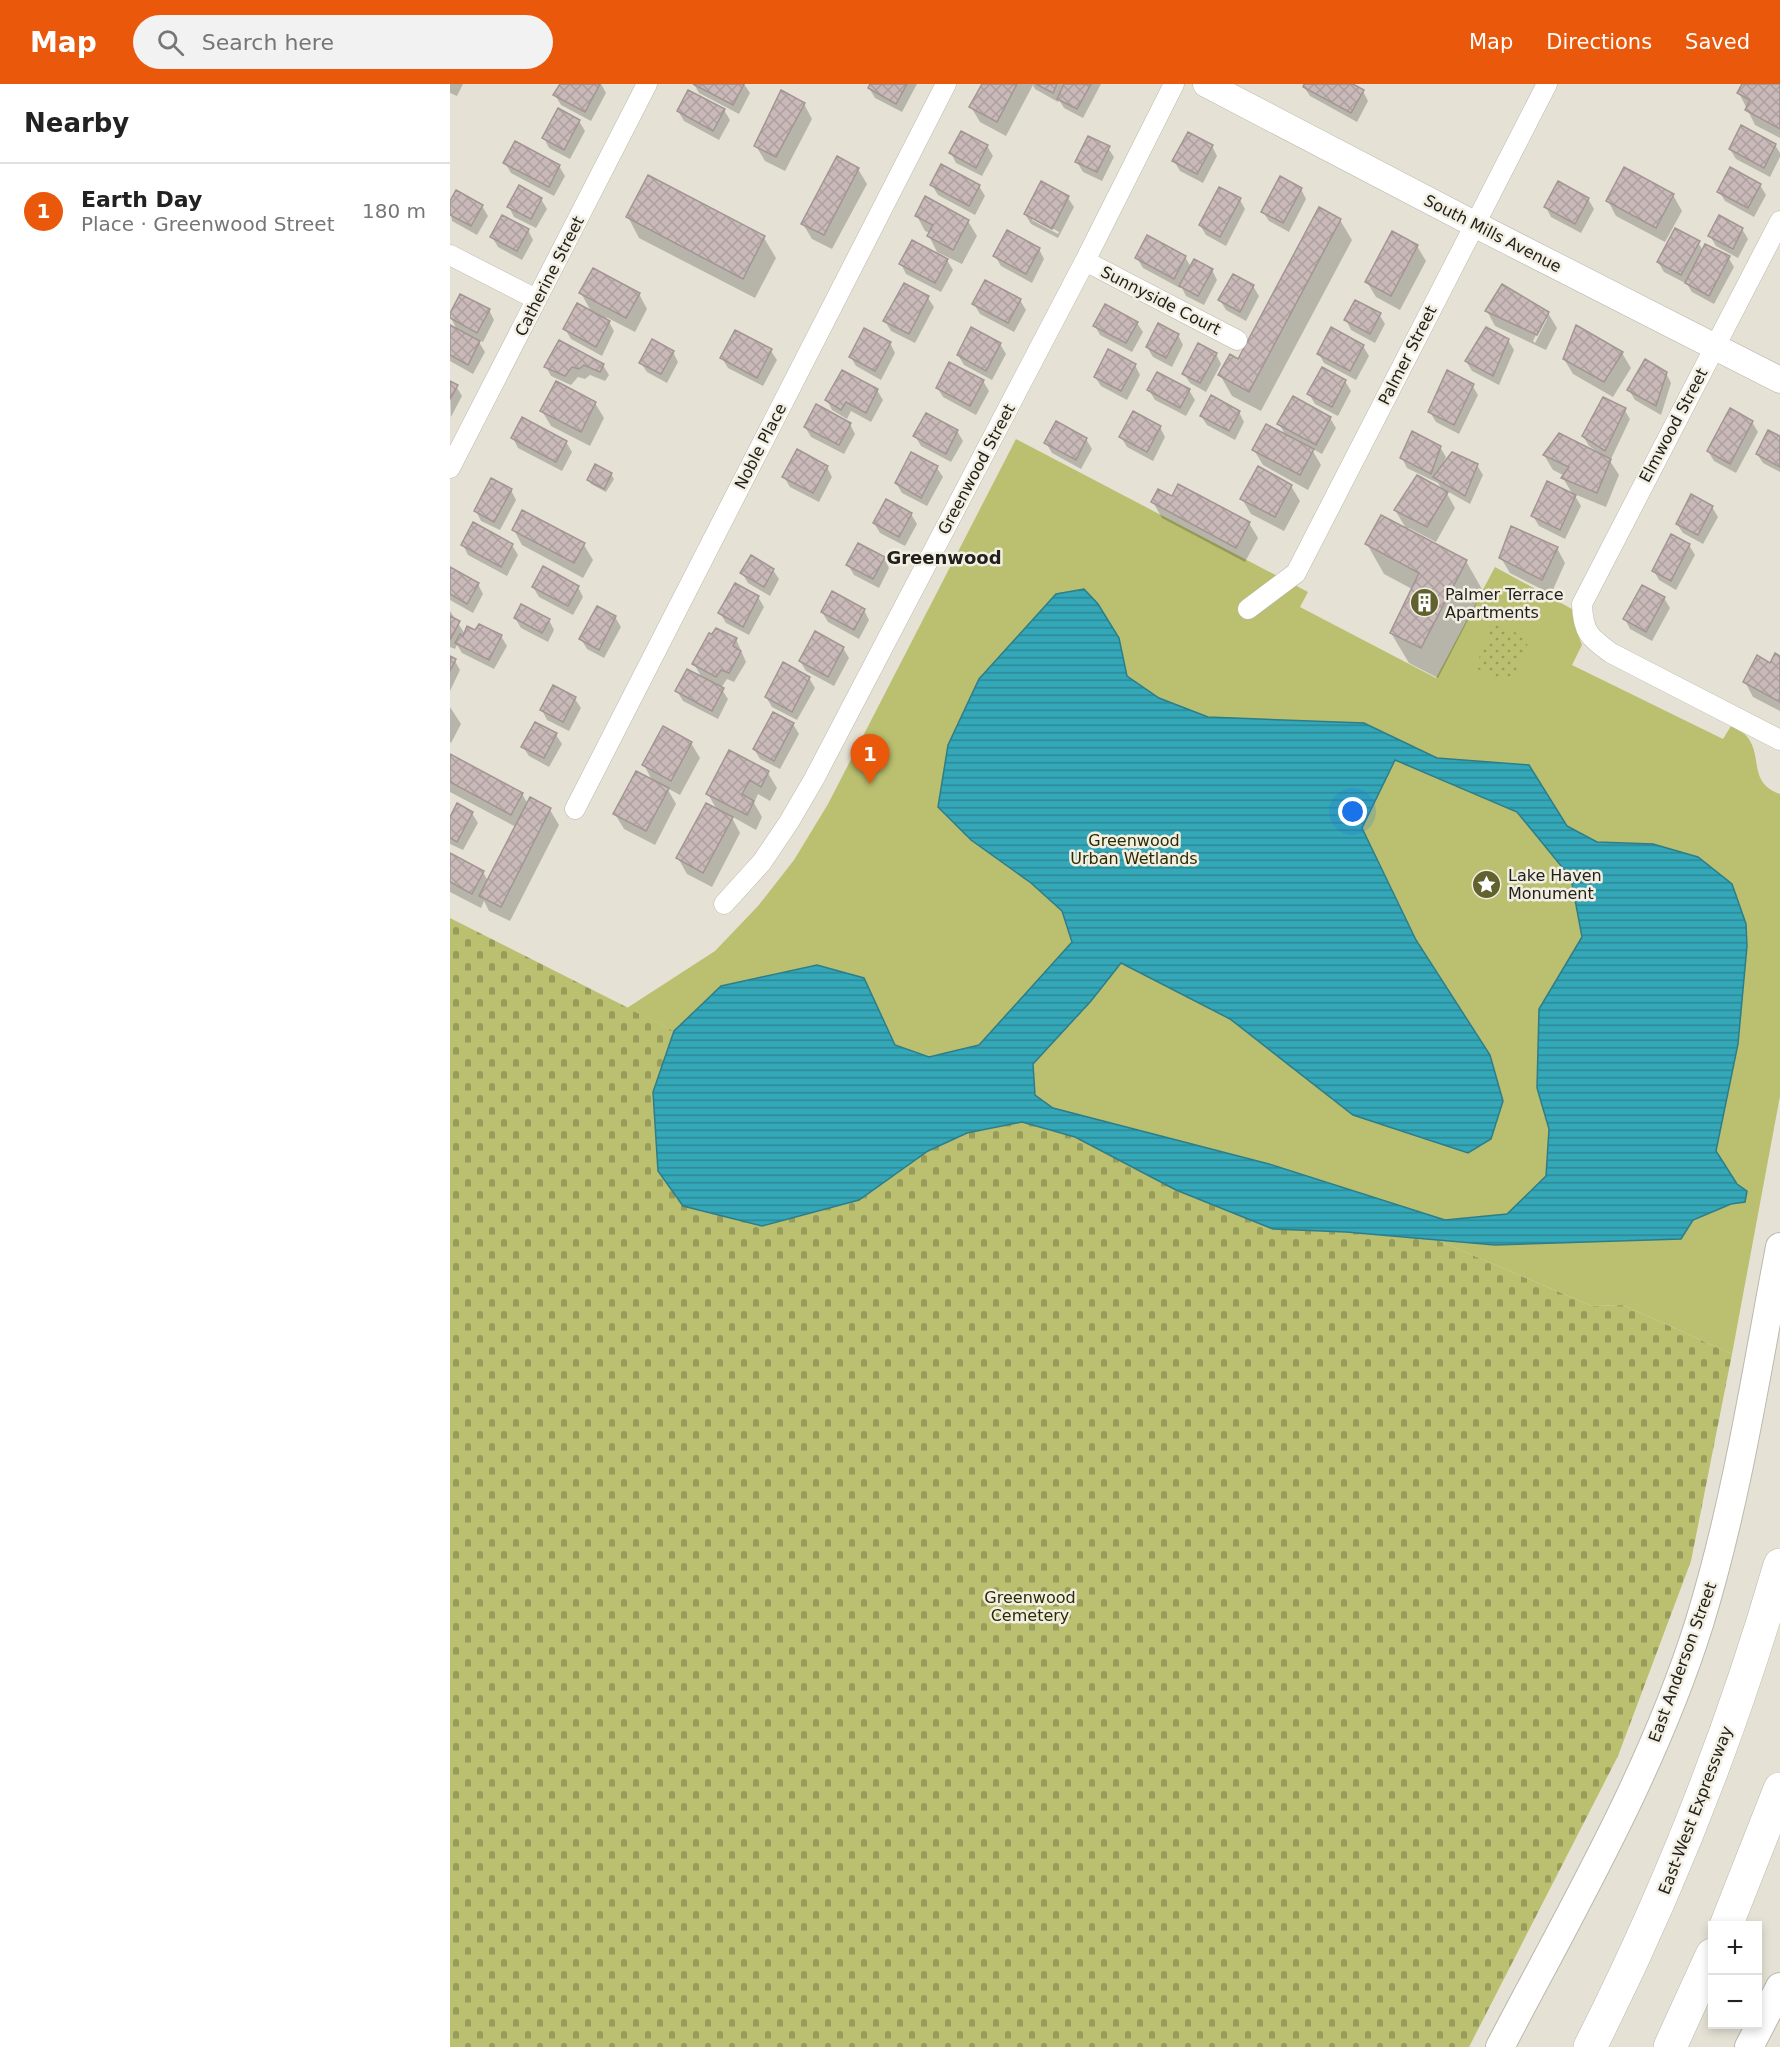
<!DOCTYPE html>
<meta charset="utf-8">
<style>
:root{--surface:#fff;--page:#f2f2f2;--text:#222;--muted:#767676;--line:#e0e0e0;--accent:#ea580c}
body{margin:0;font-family:"DejaVu Sans",sans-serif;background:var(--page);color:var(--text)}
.controls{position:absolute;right:18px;bottom:18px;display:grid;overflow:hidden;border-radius:0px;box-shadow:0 3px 9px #0003}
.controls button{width:54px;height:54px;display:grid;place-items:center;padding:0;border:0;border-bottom:2px solid var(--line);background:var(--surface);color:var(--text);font:30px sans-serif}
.you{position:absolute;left:903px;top:728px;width:21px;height:21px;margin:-15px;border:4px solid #fff;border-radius:50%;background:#1a73e8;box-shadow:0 0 0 9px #1a73e833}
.badge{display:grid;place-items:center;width:39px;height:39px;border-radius:50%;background:var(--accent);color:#fff;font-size:20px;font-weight:700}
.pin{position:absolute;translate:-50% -50px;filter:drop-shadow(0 2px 3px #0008)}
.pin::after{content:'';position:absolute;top:32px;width:21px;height:18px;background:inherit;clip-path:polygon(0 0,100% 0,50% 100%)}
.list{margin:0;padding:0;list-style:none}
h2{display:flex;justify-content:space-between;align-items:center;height:78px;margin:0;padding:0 24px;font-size:26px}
h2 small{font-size:20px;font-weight:400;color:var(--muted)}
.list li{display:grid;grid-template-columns:39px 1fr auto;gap:18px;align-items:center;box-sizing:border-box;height:96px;padding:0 24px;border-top:2px solid var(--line)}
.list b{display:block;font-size:22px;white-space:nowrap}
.list p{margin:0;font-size:20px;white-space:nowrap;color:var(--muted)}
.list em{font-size:20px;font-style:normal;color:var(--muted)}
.icon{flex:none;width:33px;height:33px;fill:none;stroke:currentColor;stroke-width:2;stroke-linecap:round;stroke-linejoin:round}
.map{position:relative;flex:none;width:1330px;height:1963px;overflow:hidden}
header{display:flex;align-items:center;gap:36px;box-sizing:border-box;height:84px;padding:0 30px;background:var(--accent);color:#fff}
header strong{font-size:28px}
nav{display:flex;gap:33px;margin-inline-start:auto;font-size:21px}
.search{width:420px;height:54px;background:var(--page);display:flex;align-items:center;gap:15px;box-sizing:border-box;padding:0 21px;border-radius:33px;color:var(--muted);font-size:22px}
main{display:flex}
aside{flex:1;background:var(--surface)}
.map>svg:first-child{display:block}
</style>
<header>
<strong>Map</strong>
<div class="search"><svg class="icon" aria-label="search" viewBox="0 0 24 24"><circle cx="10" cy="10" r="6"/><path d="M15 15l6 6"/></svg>Search here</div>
<nav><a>Map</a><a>Directions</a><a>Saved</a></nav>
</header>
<main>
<aside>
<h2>Nearby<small></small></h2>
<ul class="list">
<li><span class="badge">1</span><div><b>Earth Day</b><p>Place · Greenwood Street</p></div><em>180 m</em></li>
</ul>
</aside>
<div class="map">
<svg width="1330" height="1963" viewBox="0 0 1330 1963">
<defs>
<pattern id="cemetery-stones" width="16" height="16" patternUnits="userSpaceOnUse" patternTransform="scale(1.5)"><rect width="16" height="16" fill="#bac06f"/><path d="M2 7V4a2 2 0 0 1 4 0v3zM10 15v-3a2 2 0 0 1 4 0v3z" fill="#979c5a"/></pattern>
<pattern id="garden-dots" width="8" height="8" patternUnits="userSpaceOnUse" patternTransform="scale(1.5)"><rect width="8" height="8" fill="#bac06f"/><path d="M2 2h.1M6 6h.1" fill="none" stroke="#979c5a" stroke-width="1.8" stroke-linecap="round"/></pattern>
<pattern id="water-rules" width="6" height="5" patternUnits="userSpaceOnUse" patternTransform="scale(1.5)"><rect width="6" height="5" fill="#34a7b8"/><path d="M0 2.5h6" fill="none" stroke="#2c8895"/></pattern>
<pattern id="building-cross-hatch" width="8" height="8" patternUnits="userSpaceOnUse" patternTransform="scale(1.5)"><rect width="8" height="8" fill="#c9bab9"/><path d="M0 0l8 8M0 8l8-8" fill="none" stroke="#aca09e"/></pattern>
</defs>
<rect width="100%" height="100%" fill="#e5e2d5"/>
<path fill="url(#cemetery-stones)" d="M0,834L224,947L203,1008L233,1122L312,1142L409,1116L478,1067L517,1049L572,1038L625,1053L726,1106L823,1145L896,1148L987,1156L1142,1222L1173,1221L1282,1270L1241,1477L1168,1672L1019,1963H0Z"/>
<path fill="#bac06f" d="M566,355L858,508L850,523L986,594L1045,483L1122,525L1124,540L1132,561L1122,581L1273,655L1281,642C1288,646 1296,649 1300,657C1311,675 1300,700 1330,710V1012L1282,1270L1173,1221L1142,1222L987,1156L896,1148L823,1145L726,1106L625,1053L572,1038L517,1049L478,1067L409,1116L312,1142L233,1122L208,1087L203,1008L224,947L177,924L265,867L308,822L344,776L378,720Z"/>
<path fill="url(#garden-dots)" d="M1043,540L1080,554L1061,599L1025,584Z"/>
<path fill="url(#water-rules)" stroke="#2e7e89" stroke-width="1.5" fill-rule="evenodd" d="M634,505L648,520L669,554L677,592L709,614L758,633L914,639L987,674L1079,681L1117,742L1147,758L1203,760L1248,773L1282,800L1296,840L1297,862L1288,960L1266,1067L1287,1100L1297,1107L1295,1118L1281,1120L1243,1136L1231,1155L1045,1161L896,1148L823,1145L726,1106L625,1053L572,1038L517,1049L478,1067L409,1116L312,1142L233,1122L208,1087L203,1008L224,947L271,902L367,881L414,894L445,961L479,973L529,961L622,858L612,827L581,799L521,756L488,723L498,661L529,595L606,510ZM945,676L1067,728L1121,794L1132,853L1089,925L1087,1004L1099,1045L1096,1092L1057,1130L995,1136L819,1080L603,1024L585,1011L583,980L641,917L671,879L780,935L903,1031L1018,1069L1041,1055L1053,1017L1040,971L966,856L912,744Z"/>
<path fill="#0003" fill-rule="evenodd" d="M0,0H13L7,12L0,9Z
M111,0H151L156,9L141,37L111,21L105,11Z
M244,0H294L300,9L289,30L249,9Z
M422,0H467L452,28L425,14L419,4Z
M533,0H651L633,34L614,24L609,16L608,18L585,5L583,1L556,52L530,38L521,23Z
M856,0H900L913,7L918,17L907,38L860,12L854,3Z
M1294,0H1330V54L1305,41L1289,9Z
M354,20L362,35L335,87L315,77L306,62Z
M274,26L280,36L269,56L234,37L228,27Z
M129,37L135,47L120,75L99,64L94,54Z
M1292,44L1325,61L1330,69V73L1320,93L1286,75L1280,65Z
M537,62L543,72L532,92L506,79L501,69Z
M762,62L767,72L753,99L730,87L724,77Z
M658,64L664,73L652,97L633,88L627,78Z
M55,79L109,82L115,92L104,112L61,89Z
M408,85L417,100L382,165L362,155L353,140Z
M1174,85L1223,111L1232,127L1215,158L1166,132L1158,117Z
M199,93L314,154L326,174L305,214L189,154L178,133Z
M592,99L618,114L624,123L608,154L581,140L575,130ZM582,133L609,148L608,150L582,136Z
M482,101L529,102L535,112L525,131L488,111Z
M1310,101L1316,111L1304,133L1275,117L1269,107Z
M851,105L856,115L839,148L819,137L813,128Z
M91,115L97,125L86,144L64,133L59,123Z
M1138,115L1144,125L1131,149L1101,133L1096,123Z
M790,116L795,125L776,162L756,151L750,141Z
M0,120L32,122L38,132L27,151L2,137Z
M467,132L518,137L527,152L512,180L487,168L479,152L480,149L475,147Z
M890,136L902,156L811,327L782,312L770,291L788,277Z
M1292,145L1298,155L1288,174L1266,162L1260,152Z
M78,146L83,156L72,176L48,163L42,153Z
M1248,158L1253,167L1278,173L1284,183L1264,220L1242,208L1237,200L1214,188L1208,178Z
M967,162L976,177L950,226L926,213L917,198Z
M589,165L594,175L582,199L551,182L545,172Z
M735,173L741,183L762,186L767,196L754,221L736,212L731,202L730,204L693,184L687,174Z
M497,176L503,186L491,208L456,190L451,180Z
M803,202L809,212L796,237L776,226L770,216Z
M131,209L189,210L197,225L185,248L156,233L164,247L152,272L121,255L115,245L142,229Z
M478,214L484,223L465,259L441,247L435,237Z
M570,216L576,226L564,248L530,230L524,220Z
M39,226L44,236L33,258L27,255L35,268L23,290L0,277V243L7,246L0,232Z
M1037,227L1098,229L1107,244L1096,266L1045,242ZM1094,235H1097L1085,259L1083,257Z
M929,230L935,240L925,259L901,246L896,236Z
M687,239L693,248L682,268L650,251L645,242Z
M728,251L733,261L722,283L703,273L697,263Z
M1058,256L1064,266L1049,301L1022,287L1016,277Z
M109,258L153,281L159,291L155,297L140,291L135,295L128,293L121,301L101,292L96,283Z
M440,259L445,269L431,296L406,282L400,272Z
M550,260L556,270L542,296L514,281L508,271Z
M913,262L919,272L906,296L874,279L869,270Z
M321,267L327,276L313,302L278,284L272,274Z
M223,268L228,278L217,299L197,288L191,279Z
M1172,269L1181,284L1163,313L1123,290L1114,275Z
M766,270L771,280L756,308L740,299L734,290Z
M685,281L690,291L677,316L651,302L645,293Z
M1216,289L1221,299L1211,331L1185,316L1179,306Z
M533,297L539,307L526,331L493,313L487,303Z
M895,297L901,307L888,332L865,320L859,310Z
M0,298L6,302L12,312L1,333Z
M1022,301L1028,311L1009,350L986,338L980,328Z
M427,306L433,316L421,338L401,327L397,335L382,326L377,316Z
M699,306H739L745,316L736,332L705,316Z
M145,319L154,334L140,362L101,342L92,327Z
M1174,325L1180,335L1160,377L1169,391L1156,423L1124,410L1131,422L1115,455L1089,442L1083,432L1123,411L1113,394L1115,392L1103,386L1094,371L1144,368L1145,366L1139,362L1133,352Z
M789,328L794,338L785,356L757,341L751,332Z
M880,334L886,344L872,370L861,364L871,381L858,406L813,381L804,366L836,352L829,340Z
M1302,338L1308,348L1286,389L1264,377L1258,367Z
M400,340L405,350L394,370L361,353L355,343Z
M710,343L715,353L703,377L677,363L671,353Z
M507,347L513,357L501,378L471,362L465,352Z
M1319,348L1330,354V388L1313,379L1307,370Z
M63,354L116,358L122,368L112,387L68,364Z
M636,355L642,365L631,385L602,369L596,359Z
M990,363L996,373L993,380L1027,381L1033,391L1020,420L995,406L1005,424L986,458L959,444L957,446L1016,477L1033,507L988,594L959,579L941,549L962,505L934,490L917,460L957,446L945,426L993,407L988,399L957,384L952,374Z
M377,383L382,393L369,418L340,403L334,393Z
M487,384L493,393L477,422L452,409L446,399Z
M161,390L164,395L156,408L141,400L139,396Z
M841,402L850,417L834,447L801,430L792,415Z
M61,406L66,416L50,446L31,437L26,427Z
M722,414L799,439L808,454L795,478L712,434L703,418Z
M1262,423L1268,433L1253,460L1233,449L1227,440Z
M461,430L467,440L455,462L430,449L424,439Z
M64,446L134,461L143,476L133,494L72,461Z
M13,461H62L68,471L57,492L18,471Z
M1239,461L1245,471L1226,506L1209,496L1204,487Z
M1107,464L1115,479L1101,510L1060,489L1051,474Z
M434,474L439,484L429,504L404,491L398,481Z
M0,485L28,500L33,510L23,529L0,516Z
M323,486L329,495L320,512L298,499L292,489Z
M83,503H128L133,513L123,531L89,513Z
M308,513L314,523L299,551L276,539L270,529Z
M1214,514L1220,524L1202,557L1180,545L1175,535Z
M414,526L419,536L409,555L378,538L372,528Z
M0,527L15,550L26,548L51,552L57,562L44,585L12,569L7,561L5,565L0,563Z
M165,533L171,543L154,574L137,565L131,555Z
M65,534L99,536L104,546L98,558L71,544Z
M286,555L296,578L284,598L277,595L271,604L278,615L268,635L233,617L227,607L252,594L244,580Z
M393,564L399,574L384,602L356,587L350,577Z
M1326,571L1330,573V627L1303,613L1295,598L1321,581Z
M0,574L5,577L10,586L0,607Z
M359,594L365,604L347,636L322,623L316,613Z
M125,615L131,624L119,647L97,636L92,626Z
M0,623L11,640L1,659L0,658Z
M343,640L349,650L330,685L310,675L304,665Z
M106,651L112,660L99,683L79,672L73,663Z
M241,659L250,674L230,711L217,704L226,720L205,761L174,745L165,730L203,698L194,681Z
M280,668L318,689L327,704L320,717L308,710L304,719L312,733L306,746L281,732L290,749L262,803L237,790L228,774L267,726L258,710Z
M0,672L72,710L78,720L80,715L100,726L109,741L60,837L39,827L34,817L31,824L0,808V770L33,788L38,797L66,743L0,708Z
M22,729L28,739L13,766L0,760V736Z"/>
<path fill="url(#building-cross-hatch)" stroke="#a39594" stroke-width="1.5" d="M110,0H150L135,28L103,11Z
M243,0H294L283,21Z
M420,0H457L446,20L418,4Z
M532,0H567L547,38L519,23Z
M586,0H607L603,9Z
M614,0H641L627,25L607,15Z
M854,0H903L914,6L901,29L853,3Z
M1292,0H1330V45L1295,26L1300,16L1287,9Z
M238,6L275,25L263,47L227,27Z
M331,6L355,19L326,73L304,62Z
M108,24L130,36L114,66L92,54Z
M1291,41L1326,60L1314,84L1279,65Z
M511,47L538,61L526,84L499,69Z
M738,48L763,61L747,90L722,77Z
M638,52L660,62L647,88L625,78Z
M65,57L110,81L99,103L53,79Z
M387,72L409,84L374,151L351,140Z
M491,80L530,101L519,122L480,101Z
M1174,83L1224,110L1206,144L1156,117Z
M1280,83L1311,100L1298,124L1267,108Z
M198,91L315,152L293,195L176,133Z
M830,92L852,104L833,139L811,128Z
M591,97L619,112L602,145L574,130Z
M1108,97L1139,114L1125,140L1094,123Z
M69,101L92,114L81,135L57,123Z
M769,103L791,114L770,153L749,141Z
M6,106L33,121L21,142L0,131V117Z
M475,112L519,136L503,166L477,152L483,141L465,132Z
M869,123L891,135L799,308L768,291L780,270L788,275Z
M52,131L79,145L67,167L40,153Z
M1269,131L1293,144L1283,165L1258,152Z
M1225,144L1250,157L1231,191L1207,178Z
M557,146L590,164L576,190L543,172Z
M942,147L968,161L941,212L915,198Z
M697,151L736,172L724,195L685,174Z
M462,156L498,175L485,199L449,180Z
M1255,160L1280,172L1259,212L1235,199Z
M744,175L763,185L748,212L729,202Z
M143,184L190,209L176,234L129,209Z
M783,190L804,201L790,228L768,216Z
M535,196L571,215L558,239L522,220Z
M454,199L479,212L459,250L433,237Z
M1052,200L1099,228L1087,251L1035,227Z
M10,210L40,225L27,249L0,234V229Z
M905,216L931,229L920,250L894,236Z
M127,219L160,237L146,263L113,245Z
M655,220L688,238L676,259L643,242Z
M708,239L729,250L716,274L696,263Z
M0,241L30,257L18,281L0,271Z
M1126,241L1173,268L1154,298L1113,275Z
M521,243L551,259L536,287L507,271Z
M881,243L914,261L900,287L867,270Z
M1036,243L1059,255L1043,292L1015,277Z
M414,244L441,258L425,287L399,273Z
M285,246L322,265L307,294L270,274Z
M202,255L224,267L211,290L189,279Z
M109,256L154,280L150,288L134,281L129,285L122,283L115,292L94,283Z
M748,259L767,269L750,299L732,290Z
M658,265L686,280L671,307L644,293Z
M1195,275L1217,288L1206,322L1177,306Z
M499,278L534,296L520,322L486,304Z
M872,283L896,296L882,323L857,310Z
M392,286L428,305L416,329L396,318L391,326L375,316Z
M997,286L1024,300L1004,341L978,328Z
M707,288L740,305L730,324L697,306Z
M0,297L8,301L0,315Z
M106,297L146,318L131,348L90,327Z
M761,311L790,327L779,347L750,332Z
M843,312L881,333L866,361L827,340Z
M1153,313L1176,324L1155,367L1132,352Z
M366,320L401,339L389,361L354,343Z
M1280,324L1303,337L1280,380L1257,367Z
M683,327L711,342L697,368L669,353Z
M476,329L508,346L496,370L463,352Z
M72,333L117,357L106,378L61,354Z
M606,337L637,354L626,376L594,359Z
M816,340L864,365L850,391L802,366Z
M1318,346L1330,352V383L1306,370Z
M962,347L991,362L981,390L950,374Z
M1109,349L1161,375L1147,409L1111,394L1119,383L1093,371Z
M347,365L378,382L363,409L332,393Z
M461,368L488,382L471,414L445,399Z
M1002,368L1028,380L1015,412L983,393Z
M145,380L162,389L154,405L137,396Z
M808,382L842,401L825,433L790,415Z
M967,391L998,408L977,443L944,426Z
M41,394L62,405L44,438L24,427Z
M1097,397L1126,411L1110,446L1081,432Z
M728,400L800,438L786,464L701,418L708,405L722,412Z
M1241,410L1263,422L1248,451L1226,440Z
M436,415L462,429L449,453L423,439Z
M72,426L135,459L124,479L62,446Z
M931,431L1017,476L971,564L940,549L969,489L915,460Z
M23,438L63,460L51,483L11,461Z
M1061,442L1108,463L1092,496L1049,474Z
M1221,450L1240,460L1221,497L1202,487Z
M408,459L435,473L423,495L396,481Z
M301,471L324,485L314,503L290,489Z
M93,482L129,502L118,522L82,503Z
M0,483L29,499L17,520L0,510Z
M285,499L309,512L293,543L268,529Z
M1192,501L1215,513L1196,548L1173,535Z
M382,507L415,525L404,546L371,528Z
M71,520L100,535L92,549L64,534Z
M147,522L166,532L149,566L129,555Z
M0,532L10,537L0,556Z
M29,540L52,551L39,576L5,559L10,550L13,552L17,542L25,546Z
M266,544L287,554L283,562L291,567L279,589L271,586L266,593L242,580L259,549L262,550Z
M365,547L394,563L378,593L349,577Z
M1325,569L1330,572V618L1293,598L1307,571L1320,579Z
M0,572L6,575L0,587Z
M333,578L360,593L342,628L315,613Z
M237,585L274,604L262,627L225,607Z
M103,601L126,613L113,638L90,626Z
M323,628L344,639L324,677L303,665Z
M85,638L107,649L94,674L71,663Z
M213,642L242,658L221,697L192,681Z
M279,666L319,687L311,703L300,696L292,710L304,717L297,731L256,710Z
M0,670L73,709L61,731L0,698Z
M186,687L219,704L196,747L163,730Z
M80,713L101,724L51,823L29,812Z
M7,719L23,728L7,758L0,754V733Z
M256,719L283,733L253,789L226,774Z
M0,769L34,787L22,810L0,798Z"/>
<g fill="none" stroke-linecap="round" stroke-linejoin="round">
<defs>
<path id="minor" d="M1330,137L1132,520C1133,548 1139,553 1161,569L1330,656
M0,171L86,215
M635,177L787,256
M0,384L197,0
M798,525L846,489L1097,0
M125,725L496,0
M274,820L312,778L339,738L364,695L635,177L724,0"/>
<path id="tertiary" d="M756,0L1024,140L1330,296"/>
<path id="secondary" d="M1050,1963C1122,1825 1202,1689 1249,1540C1287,1417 1306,1289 1330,1163
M1299,1963L1330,1903"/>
<path id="motorway" d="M1276,1842L1330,1705
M1140,1963C1218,1809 1282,1647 1330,1481
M1220,1963L1262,1871"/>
</defs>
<use href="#minor" stroke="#bbb8ac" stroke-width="21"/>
<use href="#tertiary" stroke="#bbb8ac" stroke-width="27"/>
<use href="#secondary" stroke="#bbb8ac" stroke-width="30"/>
<use href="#motorway" stroke="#bbb8ac" stroke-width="34"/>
<use href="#minor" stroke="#fff" stroke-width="20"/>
<use href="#tertiary" stroke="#fff" stroke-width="26"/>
<use href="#secondary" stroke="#fff" stroke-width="28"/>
<use href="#motorway" stroke="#fff" stroke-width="33"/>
</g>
<defs>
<symbol id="building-disc" viewBox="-11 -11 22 22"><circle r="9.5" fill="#62622f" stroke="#f2efe2"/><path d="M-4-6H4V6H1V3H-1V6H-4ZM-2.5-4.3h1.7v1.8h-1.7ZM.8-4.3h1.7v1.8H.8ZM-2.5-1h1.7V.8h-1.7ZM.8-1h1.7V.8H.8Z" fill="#fff"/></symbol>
<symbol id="sight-disc" viewBox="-11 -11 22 22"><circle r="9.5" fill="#62622f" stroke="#f2efe2"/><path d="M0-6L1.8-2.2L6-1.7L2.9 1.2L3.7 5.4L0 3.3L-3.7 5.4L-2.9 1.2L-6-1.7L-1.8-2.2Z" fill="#fff"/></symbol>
</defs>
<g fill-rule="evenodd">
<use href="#building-disc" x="958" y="502" width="33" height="33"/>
<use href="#sight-disc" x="1020" y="784" width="33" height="33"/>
</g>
<g text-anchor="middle" stroke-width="5" stroke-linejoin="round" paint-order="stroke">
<g font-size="16" fill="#21201c" stroke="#f2efe2">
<text transform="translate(1043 149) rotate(27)" y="6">South Mills Avenue</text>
<text transform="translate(99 192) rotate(-63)" y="6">Catherine Street</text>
<text transform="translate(711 216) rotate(27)" y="6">Sunnyside Court</text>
<text transform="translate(957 271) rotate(-63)" y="6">Palmer Street</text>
<text transform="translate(1223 341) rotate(-62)" y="6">Elmwood Street</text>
<text transform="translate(310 362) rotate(-63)" y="6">Noble Place</text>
<text transform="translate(526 385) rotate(-62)" y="6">Greenwood Street</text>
<text transform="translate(1232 1578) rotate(-70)" y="6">East Anderson Street</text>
<text transform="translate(1245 1726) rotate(-69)" y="6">East-West Expressway</text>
</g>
<g font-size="16" fill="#21201c" stroke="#f2efe2" text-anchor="start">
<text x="995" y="516">Palmer Terrace<tspan x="995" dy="18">Apartments</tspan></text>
<text x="1058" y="797">Lake Haven<tspan x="1058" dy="18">Monument</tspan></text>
</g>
<g font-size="16" fill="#2a2c00" stroke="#f2efe2">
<text x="684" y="762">Greenwood<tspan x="684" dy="18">Urban Wetlands</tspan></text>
<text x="580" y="1519">Greenwood<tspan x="580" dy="18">Cemetery</tspan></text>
</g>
<g font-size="18" font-weight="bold" fill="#21201c" stroke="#f2efe2">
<text x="494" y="480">Greenwood</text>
</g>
</g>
</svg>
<div class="controls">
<button>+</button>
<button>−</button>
</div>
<div class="you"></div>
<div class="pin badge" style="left:420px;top:700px">1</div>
</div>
</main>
